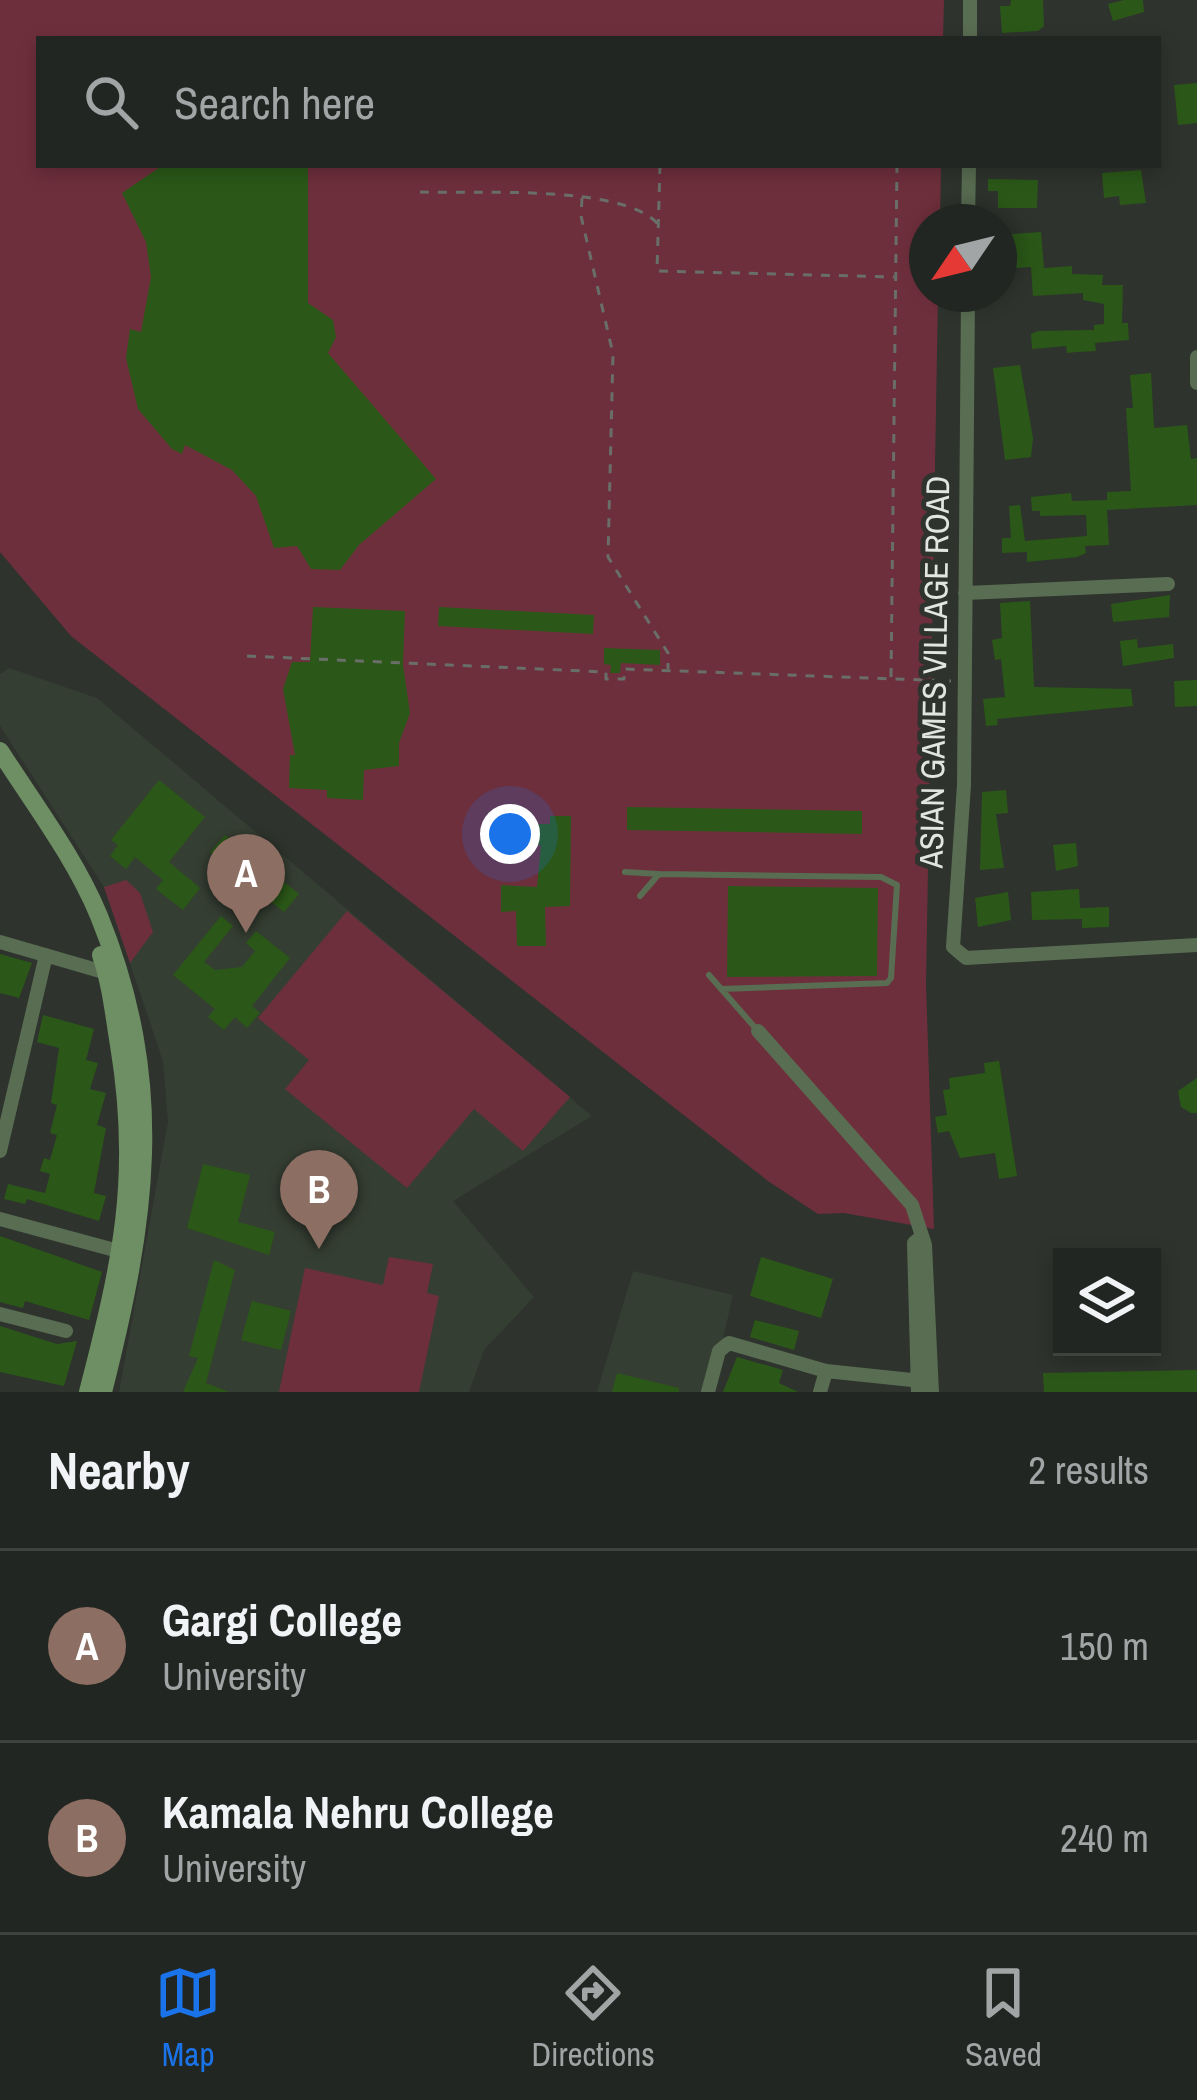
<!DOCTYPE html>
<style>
:root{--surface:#222622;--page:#2a2e2a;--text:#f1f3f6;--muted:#a2a5a5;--line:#3f4340;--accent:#1a73e8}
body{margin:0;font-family:"Archivo Narrow",sans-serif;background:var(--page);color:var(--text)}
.controls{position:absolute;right:36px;bottom:36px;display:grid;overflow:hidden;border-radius:0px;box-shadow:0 6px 18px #0003}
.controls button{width:108px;height:108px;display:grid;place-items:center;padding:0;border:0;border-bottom:3px solid var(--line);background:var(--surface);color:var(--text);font:60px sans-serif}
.compass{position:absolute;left:909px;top:204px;width:108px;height:108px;border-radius:50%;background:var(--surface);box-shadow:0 6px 18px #0003;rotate:235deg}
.you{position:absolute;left:510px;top:834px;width:42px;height:42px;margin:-30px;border:9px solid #fff;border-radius:50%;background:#1a73e8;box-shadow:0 0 0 18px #1a73e833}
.badge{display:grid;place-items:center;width:78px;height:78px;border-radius:50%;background:var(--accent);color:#fff;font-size:39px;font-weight:700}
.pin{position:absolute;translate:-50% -99px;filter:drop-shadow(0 3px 6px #0008)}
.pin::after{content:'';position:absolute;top:63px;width:42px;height:36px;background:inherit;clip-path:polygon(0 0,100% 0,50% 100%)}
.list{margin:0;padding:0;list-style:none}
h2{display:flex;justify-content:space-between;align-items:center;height:156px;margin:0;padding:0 48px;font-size:51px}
h2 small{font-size:39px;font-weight:400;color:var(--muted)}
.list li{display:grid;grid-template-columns:78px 1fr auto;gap:36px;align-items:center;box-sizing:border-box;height:192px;padding:0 48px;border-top:3px solid var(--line)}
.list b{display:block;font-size:45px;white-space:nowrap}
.list p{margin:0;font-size:39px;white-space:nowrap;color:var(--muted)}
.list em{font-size:39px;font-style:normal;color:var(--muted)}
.icon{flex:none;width:66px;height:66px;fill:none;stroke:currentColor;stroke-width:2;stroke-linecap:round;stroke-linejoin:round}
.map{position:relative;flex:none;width:1197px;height:1392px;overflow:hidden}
.search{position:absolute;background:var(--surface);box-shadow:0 6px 18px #0003;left:36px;right:36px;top:36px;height:132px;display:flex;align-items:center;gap:30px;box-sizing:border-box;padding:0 42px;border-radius:0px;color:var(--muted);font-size:45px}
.sheet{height:540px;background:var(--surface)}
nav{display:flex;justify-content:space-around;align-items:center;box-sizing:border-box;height:168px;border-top:3px solid var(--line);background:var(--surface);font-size:33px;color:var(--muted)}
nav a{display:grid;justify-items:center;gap:6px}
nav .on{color:var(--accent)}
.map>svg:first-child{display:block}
</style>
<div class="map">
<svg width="1197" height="1392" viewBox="0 0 1197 1392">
<rect width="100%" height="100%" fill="#2e332d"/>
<path fill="#353e32" d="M9,668L97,698L592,1116L453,1201L534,1297L484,1350L469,1392H119L168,1122L163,1061L104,887L0,726V674Z
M633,1271L733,1295L711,1392H597Z"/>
<path fill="#6e2f3c" d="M0,0H944L943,39H39V165H941L940,222H927V294H938L926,984L934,1229L844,1213L818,1214L768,1181L71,636L0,552Z
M126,880L140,893L153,932L130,963L104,887Z
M347,911L570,1097L523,1151L474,1109L407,1188L285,1089L309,1060L258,1018Z
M389,1257L433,1264L427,1293L439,1296L419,1392H279L305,1268L383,1285Z"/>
<path fill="#2b5818" d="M1011,0H1043L1044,26L1038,31L1002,33L1000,6H1010Z
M1124,0H1143L1144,12L1113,21L1108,4Z
M1197,83V123L1178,125L1174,85Z
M163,165H308V303L333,320L336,337L328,353L436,479L359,545L340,570L311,569L297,546L274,548L256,496L232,470L185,445L182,454L172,449L138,409L126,358L130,329L141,332L151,277L146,242L122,193Z
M1141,170L1146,203L1120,205L1119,196L1104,198L1102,173Z
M988,179L1038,180L1037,208H998V191H988Z
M1041,232L1044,268L1072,266V274L1103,275L1102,285H1123L1122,323H1128L1129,340L1095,343L1096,351L1077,352L1067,353L1066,346L1032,349L1031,334L1038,331L1094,330V325L1104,324V304L1083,300V293L1033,296L1031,267L999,269V235Z
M1020,365L1033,438L1031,457L1005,460L993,368Z
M1151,373L1154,428L1187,425L1191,459L1197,458V505L1107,510L1109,545L1085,546L1086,553L1077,557L1027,562V552L1002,553V538H1011L1009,506L1020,505L1025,541L1087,536L1086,515L1040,516V511H1032L1031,497L1071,493L1072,501L1107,500V492L1131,491L1126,408H1133L1130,375Z
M1170,595L1169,617L1113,622L1111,604Z
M1030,601L1034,687L1131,689L1133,706L997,719L998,725L986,726L983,699L1005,697L1001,659L995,660L992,640L1002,638L1000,603Z
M313,607L405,611L403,665L410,713L399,743V766L364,770L363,800L327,798V790L289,788L290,755H295L283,689L292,662H310Z
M439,607L594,615L593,634L438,626Z
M1137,639L1138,648L1173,644L1174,658L1123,666L1120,641Z
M604,648L660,650V665L621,663L620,673H610L611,665L604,664Z
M1197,680V706L1175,707L1174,681Z
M159,780L205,817L169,862L200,888L183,910L156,889L163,880L135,857L126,869L110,856L118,845L111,840Z
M1006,790L1008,813L996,814L1004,868L980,870L982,792Z
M627,807L862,811V834L627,830Z
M550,816H571L570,906L545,907L546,946H517L516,911L501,912V885L537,887L541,845L498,846V825L550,824Z
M225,835L299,894L284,912L210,852Z
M1076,843L1078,866L1056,871L1053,845Z
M728,886L878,888L877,976L727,977Z
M1079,889L1080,908L1109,907V927L1082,928V919L1032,920L1031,892Z
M1008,892L1011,920L978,927L975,898Z
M221,916L233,926L204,962L215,970L242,967L255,951L246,943L256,931L290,958L252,1006L260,1013L247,1028L235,1017L224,1030L208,1017L215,1009L173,975Z
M0,954L32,963L19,998L0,993Z
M43,1015L94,1029L86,1060L98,1063L90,1089L106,1093L97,1125L106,1128L94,1193L106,1196L99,1221L27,1199L25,1204L4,1199L8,1184L45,1193L50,1174L40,1171L44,1158L50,1160L57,1135L50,1133L57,1105L51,1103L59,1048L37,1042Z
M999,1061L1017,1176L999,1179L995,1153L960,1158L949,1131L938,1133L935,1117L947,1115L943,1090L950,1089L949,1078L985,1073L984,1063Z
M1197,1078V1113H1191L1181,1107L1178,1091Z
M203,1164L250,1175L238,1222L275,1232L269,1255L187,1228Z
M0,1236L102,1272L89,1320L25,1301L23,1308L0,1302Z
M761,1257L833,1279L821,1318L750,1296Z
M214,1260L235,1270L206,1383L229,1392H183L198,1358L189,1356Z
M252,1301L291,1311L281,1350L241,1340Z
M755,1320L799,1331L794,1350L750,1337Z
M0,1326L57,1344L77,1341L64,1386L0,1372Z
M737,1357L783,1370L779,1383L798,1392H723Z
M1197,1370V1392H1044L1043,1373Z
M617,1373L679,1388V1392H612Z"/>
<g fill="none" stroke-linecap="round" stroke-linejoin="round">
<path stroke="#696e68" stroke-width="3" stroke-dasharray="9 9" stroke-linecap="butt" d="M660,165L657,271L894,277
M420,192C476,194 620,184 657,223
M582,198L581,216L613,354L608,557L668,653V669
M247,656L606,672V679H624V669L951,681
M891,677L897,165"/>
<path stroke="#596d52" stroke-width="6" d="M625,872L659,874L640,896
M659,874L881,877L897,885L891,978L887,983L721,989
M709,975L758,1031"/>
<path stroke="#596d52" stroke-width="14" d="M970,39V0
M968,222L969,165
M968,294L964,785L953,947L966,958L1197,945
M1197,357V383
M965,593L1168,584
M0,942L107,973
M758,1031L912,1205L925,1245L932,1392
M0,1151L46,955
M0,1219L122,1252
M0,1314L66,1331
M708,1392L719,1351L729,1343L826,1371L931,1382
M820,1392L826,1371
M918,1392L914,1243L920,1238"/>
<path stroke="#6e8e63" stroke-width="18" d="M0,751C34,804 75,858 99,916C168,1086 146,1222 103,1392
M88,1392C121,1264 141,1178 119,1045C114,1015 111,984 101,955"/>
</g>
<g text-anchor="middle" stroke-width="10" stroke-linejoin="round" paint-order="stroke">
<g font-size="33" fill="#e2e5e1" stroke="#2e332d">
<text transform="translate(934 672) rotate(-89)" y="12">ASIAN GAMES VILLAGE ROAD</text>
</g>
</g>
</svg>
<div class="controls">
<button><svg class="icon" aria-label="layers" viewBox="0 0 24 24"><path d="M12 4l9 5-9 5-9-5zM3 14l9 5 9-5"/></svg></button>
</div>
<svg class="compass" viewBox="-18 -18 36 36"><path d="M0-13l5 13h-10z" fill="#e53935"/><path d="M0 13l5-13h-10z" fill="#a2a5a5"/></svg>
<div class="you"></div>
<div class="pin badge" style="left:246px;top:933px;background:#8d6e63">A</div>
<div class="pin badge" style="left:319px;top:1249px;background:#8d6e63">B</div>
<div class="search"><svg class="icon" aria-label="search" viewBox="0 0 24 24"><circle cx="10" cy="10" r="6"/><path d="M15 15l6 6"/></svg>Search here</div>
</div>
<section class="sheet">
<h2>Nearby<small>2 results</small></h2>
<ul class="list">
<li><span class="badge" style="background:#8d6e63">A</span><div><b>Gargi College</b><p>University</p></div><em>150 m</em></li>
<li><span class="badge" style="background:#8d6e63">B</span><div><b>Kamala Nehru College</b><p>University</p></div><em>240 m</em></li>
</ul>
</section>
<nav>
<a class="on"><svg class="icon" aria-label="map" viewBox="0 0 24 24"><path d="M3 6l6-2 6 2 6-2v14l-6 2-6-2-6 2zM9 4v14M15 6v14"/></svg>Map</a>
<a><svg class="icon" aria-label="directions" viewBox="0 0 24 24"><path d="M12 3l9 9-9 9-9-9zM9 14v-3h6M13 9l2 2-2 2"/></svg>Directions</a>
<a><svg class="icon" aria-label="saved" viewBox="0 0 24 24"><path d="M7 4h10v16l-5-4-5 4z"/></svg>Saved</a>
</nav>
